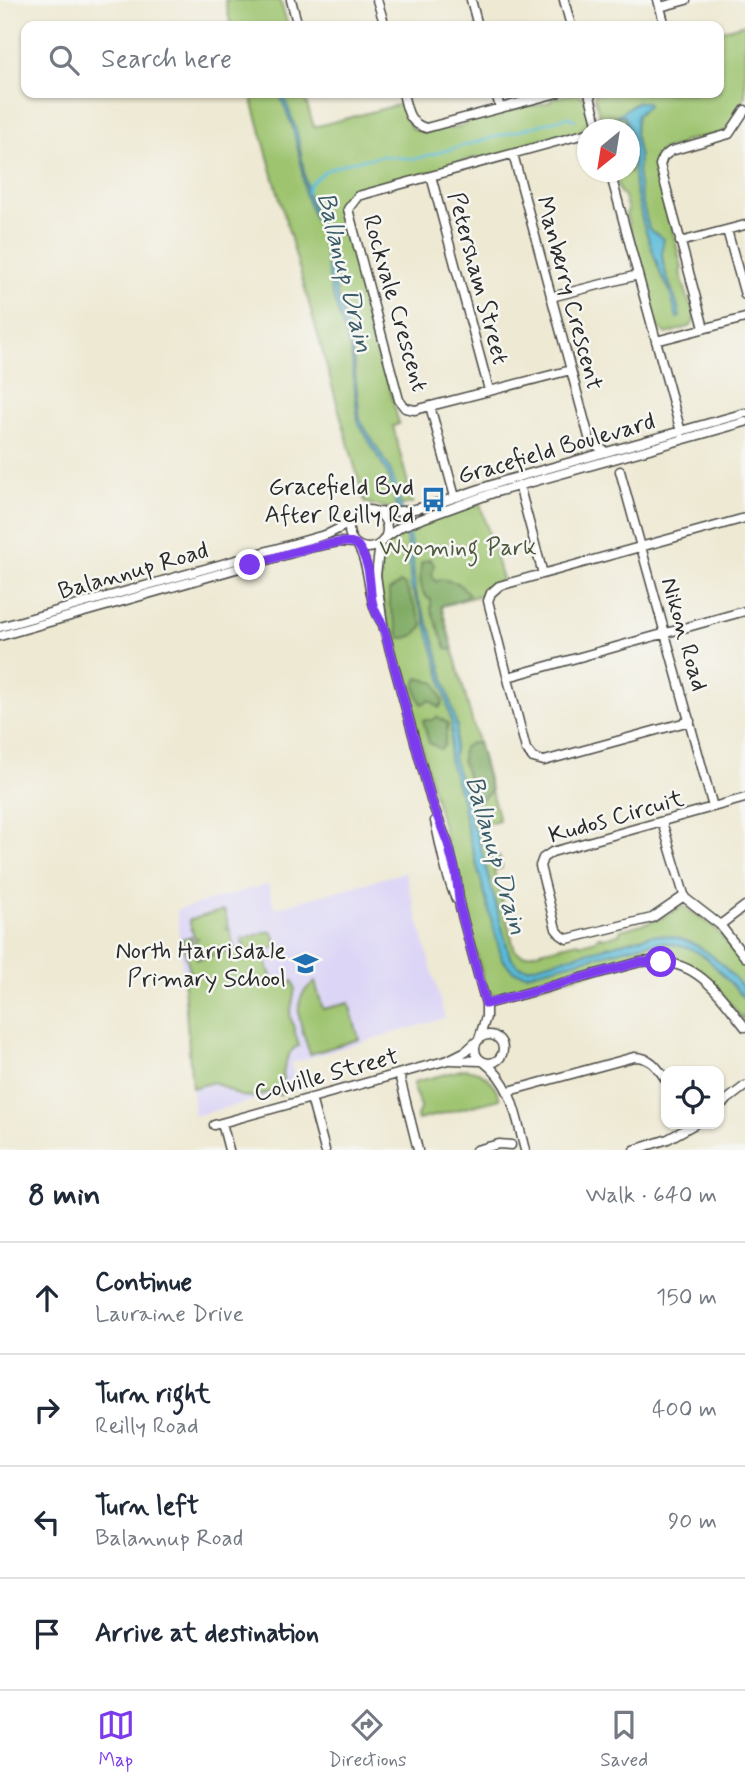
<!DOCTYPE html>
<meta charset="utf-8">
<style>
:root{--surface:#fff;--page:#f6f6f7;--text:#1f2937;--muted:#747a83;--line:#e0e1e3;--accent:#7c3aed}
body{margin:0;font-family:Mynerve,sans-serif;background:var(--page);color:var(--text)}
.controls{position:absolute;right:21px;bottom:21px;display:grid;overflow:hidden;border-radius:14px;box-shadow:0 2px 5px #0004}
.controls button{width:63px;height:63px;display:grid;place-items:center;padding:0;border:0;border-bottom:2px solid var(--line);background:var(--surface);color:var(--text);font:35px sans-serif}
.compass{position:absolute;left:577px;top:119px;width:63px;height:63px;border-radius:50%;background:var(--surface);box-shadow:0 2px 5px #0004;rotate:210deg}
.stop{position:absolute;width:21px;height:21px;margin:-16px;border:5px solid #7c3aed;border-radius:50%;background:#fff}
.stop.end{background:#7c3aed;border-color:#fff;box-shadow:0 2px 7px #0008}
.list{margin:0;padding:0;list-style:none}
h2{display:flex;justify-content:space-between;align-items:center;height:91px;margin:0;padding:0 28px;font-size:30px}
h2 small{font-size:23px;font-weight:400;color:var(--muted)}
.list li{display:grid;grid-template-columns:46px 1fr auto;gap:21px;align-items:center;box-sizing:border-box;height:112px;padding:0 28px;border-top:2px solid var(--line)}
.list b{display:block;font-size:26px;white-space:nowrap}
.list p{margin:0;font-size:23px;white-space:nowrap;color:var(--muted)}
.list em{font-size:23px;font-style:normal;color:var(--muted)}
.icon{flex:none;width:38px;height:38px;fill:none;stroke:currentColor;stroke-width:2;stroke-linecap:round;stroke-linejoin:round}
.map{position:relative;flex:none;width:745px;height:1150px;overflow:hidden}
.search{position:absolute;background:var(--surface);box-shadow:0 2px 5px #0004;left:21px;right:21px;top:21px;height:77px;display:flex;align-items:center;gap:18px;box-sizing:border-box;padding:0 24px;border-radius:14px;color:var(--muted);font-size:26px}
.sheet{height:539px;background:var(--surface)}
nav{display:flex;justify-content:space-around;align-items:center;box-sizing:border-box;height:98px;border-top:2px solid var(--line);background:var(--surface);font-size:19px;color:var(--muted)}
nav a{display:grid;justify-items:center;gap:4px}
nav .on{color:var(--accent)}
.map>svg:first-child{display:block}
</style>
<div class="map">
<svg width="745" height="1150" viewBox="0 0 745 1150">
<rect width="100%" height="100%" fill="#f6f6f2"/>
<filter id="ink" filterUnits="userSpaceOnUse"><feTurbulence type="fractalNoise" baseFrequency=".0143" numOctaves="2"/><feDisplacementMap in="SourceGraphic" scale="14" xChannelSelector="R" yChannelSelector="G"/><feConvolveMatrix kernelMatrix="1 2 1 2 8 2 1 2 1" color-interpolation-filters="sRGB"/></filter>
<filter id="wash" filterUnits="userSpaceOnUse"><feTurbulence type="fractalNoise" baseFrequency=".00686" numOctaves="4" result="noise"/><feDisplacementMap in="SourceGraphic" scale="28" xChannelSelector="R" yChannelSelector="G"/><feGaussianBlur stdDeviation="1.57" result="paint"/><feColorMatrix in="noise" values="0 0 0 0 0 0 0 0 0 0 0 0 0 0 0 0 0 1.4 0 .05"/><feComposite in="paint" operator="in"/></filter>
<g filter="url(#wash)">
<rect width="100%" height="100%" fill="#eee9d3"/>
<path fill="#dcd5f6" d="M405,872L445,1018L291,1063L297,1089L194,1116L177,910L268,884L275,908Z"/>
<path fill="#9ec46f" stroke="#64784d" stroke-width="2" d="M225,0H280L288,26H231Z
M745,24V97L734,116L735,120L722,134L683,141L681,145L662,150L655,159L682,268L680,272L689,302C697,308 696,319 691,326L667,334L656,326L626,214L628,210L623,194L620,193L614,172H630V130L603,129L595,99V93H719V31Z
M250,93H309L310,96L305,98L314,127L401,104L411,128L425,133L446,127L450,129L465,125L468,121L531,104L534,106L550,102L552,98L576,93L586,99L591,121L581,132L540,140L537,144L483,159L478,157L456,163L454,166L354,193L344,203L343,210L399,424L393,426L413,503L388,508L365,503Z
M480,503L502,579L484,594L441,606L499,820L482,825L490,858L499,856L502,868L494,870L515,951L524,955L578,942L582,944L596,940L599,936L604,938L619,934L621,930L659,919L683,906L712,925L745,963V1022L710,979L695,968L675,961L643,959L496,997L486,989L380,590C380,575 379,559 385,545C396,523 457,510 480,503Z
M224,910L229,927L226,928L230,930L234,947L199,957L195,940L198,938L194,937L189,920Z
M270,931L274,935L277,947L246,954L242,939Z
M191,937L197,960L240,948L246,959L264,954L274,986L293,981L295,989L290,1015L299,1046C285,1049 280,1081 284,1093L278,1095L272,1091L256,1097L240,1096L214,1082L192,1088L183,972L190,970L181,939Z
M315,982L323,1009L349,1003L359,1039L310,1054C302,1029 287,999 315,982Z
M465,1069C485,1071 494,1081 500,1099L418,1120L417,1116L421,1106L414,1091V1082Z"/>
<path fill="#7eaa62" stroke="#546a46" stroke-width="2" d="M430,559L434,565L432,575L436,582L441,579L458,583L469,594L458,601L441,606L453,649L450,650L446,648L431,609V600C418,594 420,576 421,563Z
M400,583L405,585L423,625C418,634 411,639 400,638L389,603V591Z
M418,678L436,683L443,702L439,708L430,700L422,704C417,697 413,685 418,678Z
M437,717L448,723L444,746L441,749L429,743L423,720H432Z
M471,743H478L491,791L476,804L462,760L463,748Z"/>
<path fill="#59bbd8" stroke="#427382" stroke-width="2" d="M279,93H283L297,132L308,194L324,234L337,296L352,342L360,420L390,469L395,484L412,548L415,592L432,633L455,719L457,727L453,758L467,799L472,827L476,830L510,957L519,966L528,968L651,935C694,933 720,960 745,990V999L707,958L690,948L663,942L645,944L527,974L513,971L502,959L467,829L462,800L449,759L452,724L439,670L423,614L411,588L408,546L387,472L358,422L351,352L332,293L322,237L305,194L300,158L292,125Z
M637,102H646L648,105L637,115L635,134L639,154L638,179L641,197L649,229L664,239C656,267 676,290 680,317L677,318L669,289L661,275L643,223L635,187L631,136L624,115L612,119Z"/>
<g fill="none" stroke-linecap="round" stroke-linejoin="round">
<path stroke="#59bbd8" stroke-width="2.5" d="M307,193L310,184L327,170L349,162L382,156L415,159L568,117L575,120"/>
</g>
</g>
<g filter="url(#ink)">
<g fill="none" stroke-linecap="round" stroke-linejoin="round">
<defs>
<path id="minor" d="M291,0L298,26
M377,0L385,26
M471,0L478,26
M564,0L571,26
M658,0L665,26
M660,7L686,0
M403,93C407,109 408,123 426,128L557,93
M496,93L500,108
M589,93L599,130
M513,154L590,441L606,452
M610,172L681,432
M431,176L489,390
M727,230L745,295
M680,242L745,225
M551,297L638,275
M704,328L660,165L663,157L671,151L729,134L745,110
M656,341L745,318
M571,370L415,410L405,408L399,400L348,209L358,196L588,133
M430,406L455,497
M620,471L713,807
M519,485L543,574
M349 529a19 19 0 1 1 38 0a19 19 0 1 1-38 0Z
M377,512C423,514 463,493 507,480C586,457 666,436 745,413
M385,538L402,526L493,493L745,422
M380,544L376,575L383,625L431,800L448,844L456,876L460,908L486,1004V1017L479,1039
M358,546C372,571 366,599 382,623
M0,627L328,534L342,527L353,517
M0,636L313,547L338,542L355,543
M508,677L745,611
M690,721L544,761L533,758L526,749L488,601L491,593L499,586L745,518
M435,821C441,847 445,874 456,899
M662,822L685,898L720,925L745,957
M684,896L652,918L567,939L561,935L556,929L540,866L543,858L552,852L745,798
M720,925L745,906
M486,1004L640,962C695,956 715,989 745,1027
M475 1049a14 14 0 1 1 28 0a14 14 0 1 1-28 0Z
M451,1060L480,1061
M484,1062C513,1084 516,1117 525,1150
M399,1074L418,1150
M509,1091L634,1057C651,1057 657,1067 666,1080
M311,1098L325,1150
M719,1106L745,1086
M222,1123L229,1150
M214,1125L448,1060L466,1051L477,1041
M476,1150L499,1144L511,1145
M634,1150L668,1139L695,1124"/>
</defs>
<use href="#minor" stroke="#484844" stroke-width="11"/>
<use href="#minor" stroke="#fff" stroke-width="8"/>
</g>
</g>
<g fill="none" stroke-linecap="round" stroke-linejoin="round" filter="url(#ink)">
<path stroke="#7c3aed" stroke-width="9" d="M250,565C268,560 342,535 356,544C362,548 366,562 368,568C373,594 367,600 383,625L431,800L448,844L456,874L460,908L486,1004L640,962H661"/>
</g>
<defs>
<symbol id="bus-bare" viewBox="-9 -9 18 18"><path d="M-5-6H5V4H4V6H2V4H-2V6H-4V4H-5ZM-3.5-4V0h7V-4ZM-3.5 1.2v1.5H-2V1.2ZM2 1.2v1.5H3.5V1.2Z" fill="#1f6fb2" stroke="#f6f6f2" stroke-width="2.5" paint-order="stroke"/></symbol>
<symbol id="school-bare" viewBox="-9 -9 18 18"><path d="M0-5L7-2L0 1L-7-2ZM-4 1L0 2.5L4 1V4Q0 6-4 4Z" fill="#1f6fb2" stroke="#f6f6f2" stroke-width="2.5" paint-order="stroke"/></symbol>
</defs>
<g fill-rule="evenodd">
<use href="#bus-bare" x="416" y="482" width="35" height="35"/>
<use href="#school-bare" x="288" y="946" width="35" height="35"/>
</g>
<g text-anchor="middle" stroke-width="5" stroke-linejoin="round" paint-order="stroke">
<g font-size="24" fill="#2b2b2b" stroke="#f6f6f2">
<text transform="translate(479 278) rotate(75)" y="8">Petersham Street</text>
<text transform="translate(570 293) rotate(75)" y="8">Manberry Crescent</text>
<text transform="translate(396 303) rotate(74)" y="8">Rockvale Crescent</text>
<text transform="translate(556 448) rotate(-16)" y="8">Gracefield Boulevard</text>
<text transform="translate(133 570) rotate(-16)" y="8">Balannup Road</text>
<text transform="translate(685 634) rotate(74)" y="8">Nikon Road</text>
<text transform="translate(616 816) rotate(-16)" y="8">Kudos Circuit</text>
<text transform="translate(326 1074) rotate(-15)" y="8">Colville Street</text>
</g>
<g font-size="24" fill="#2b2b2b" stroke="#f6f6f2" text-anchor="end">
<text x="414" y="494">Gracefield Bvd<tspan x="414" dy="28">After Reilly Rd</tspan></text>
<text x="286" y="958">North Harrisdale<tspan x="286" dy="28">Primary School</tspan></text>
</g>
<g font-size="24" fill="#4e593f" stroke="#f6f6f2">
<text x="458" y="555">Wyoming Park</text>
</g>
<g font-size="26" font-style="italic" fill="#3b5d68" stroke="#f6f6f2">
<text transform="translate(346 272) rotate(76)" y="9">Ballanup Drain</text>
<text transform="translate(497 855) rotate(74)" y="9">Ballanup Drain</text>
</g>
</g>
</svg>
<div class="controls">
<button><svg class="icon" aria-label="locate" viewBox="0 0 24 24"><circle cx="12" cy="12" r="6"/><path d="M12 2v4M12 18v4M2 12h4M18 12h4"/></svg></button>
</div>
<svg class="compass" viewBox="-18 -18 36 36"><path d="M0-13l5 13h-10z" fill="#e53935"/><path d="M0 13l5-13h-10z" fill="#747a83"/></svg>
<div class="stop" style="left:661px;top:962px"></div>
<div class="stop end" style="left:250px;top:565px"></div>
<div class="search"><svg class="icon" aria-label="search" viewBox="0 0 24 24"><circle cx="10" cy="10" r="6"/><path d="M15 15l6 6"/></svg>Search here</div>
</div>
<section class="sheet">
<h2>8 min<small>Walk · 640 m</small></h2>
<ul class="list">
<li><svg class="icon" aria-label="ahead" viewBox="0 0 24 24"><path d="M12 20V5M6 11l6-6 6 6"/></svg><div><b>Continue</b><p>Lauraine Drive</p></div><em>150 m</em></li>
<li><svg class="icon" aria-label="right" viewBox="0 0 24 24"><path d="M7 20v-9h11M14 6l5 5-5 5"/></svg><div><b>Turn right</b><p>Reilly Road</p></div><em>400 m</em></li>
<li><svg class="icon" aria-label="left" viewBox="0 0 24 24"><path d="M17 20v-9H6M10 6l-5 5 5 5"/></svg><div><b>Turn left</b><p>Balannup Road</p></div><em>90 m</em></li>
<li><svg class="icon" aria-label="arrive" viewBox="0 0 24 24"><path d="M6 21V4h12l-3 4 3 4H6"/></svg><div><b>Arrive at destination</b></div></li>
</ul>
</section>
<nav>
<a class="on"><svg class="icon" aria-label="map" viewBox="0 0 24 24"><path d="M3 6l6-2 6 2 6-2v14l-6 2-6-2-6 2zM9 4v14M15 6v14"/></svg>Map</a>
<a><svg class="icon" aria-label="directions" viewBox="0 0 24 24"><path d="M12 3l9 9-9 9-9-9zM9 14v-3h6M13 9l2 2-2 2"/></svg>Directions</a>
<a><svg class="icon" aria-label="saved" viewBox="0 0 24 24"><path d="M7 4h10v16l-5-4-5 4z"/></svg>Saved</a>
</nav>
